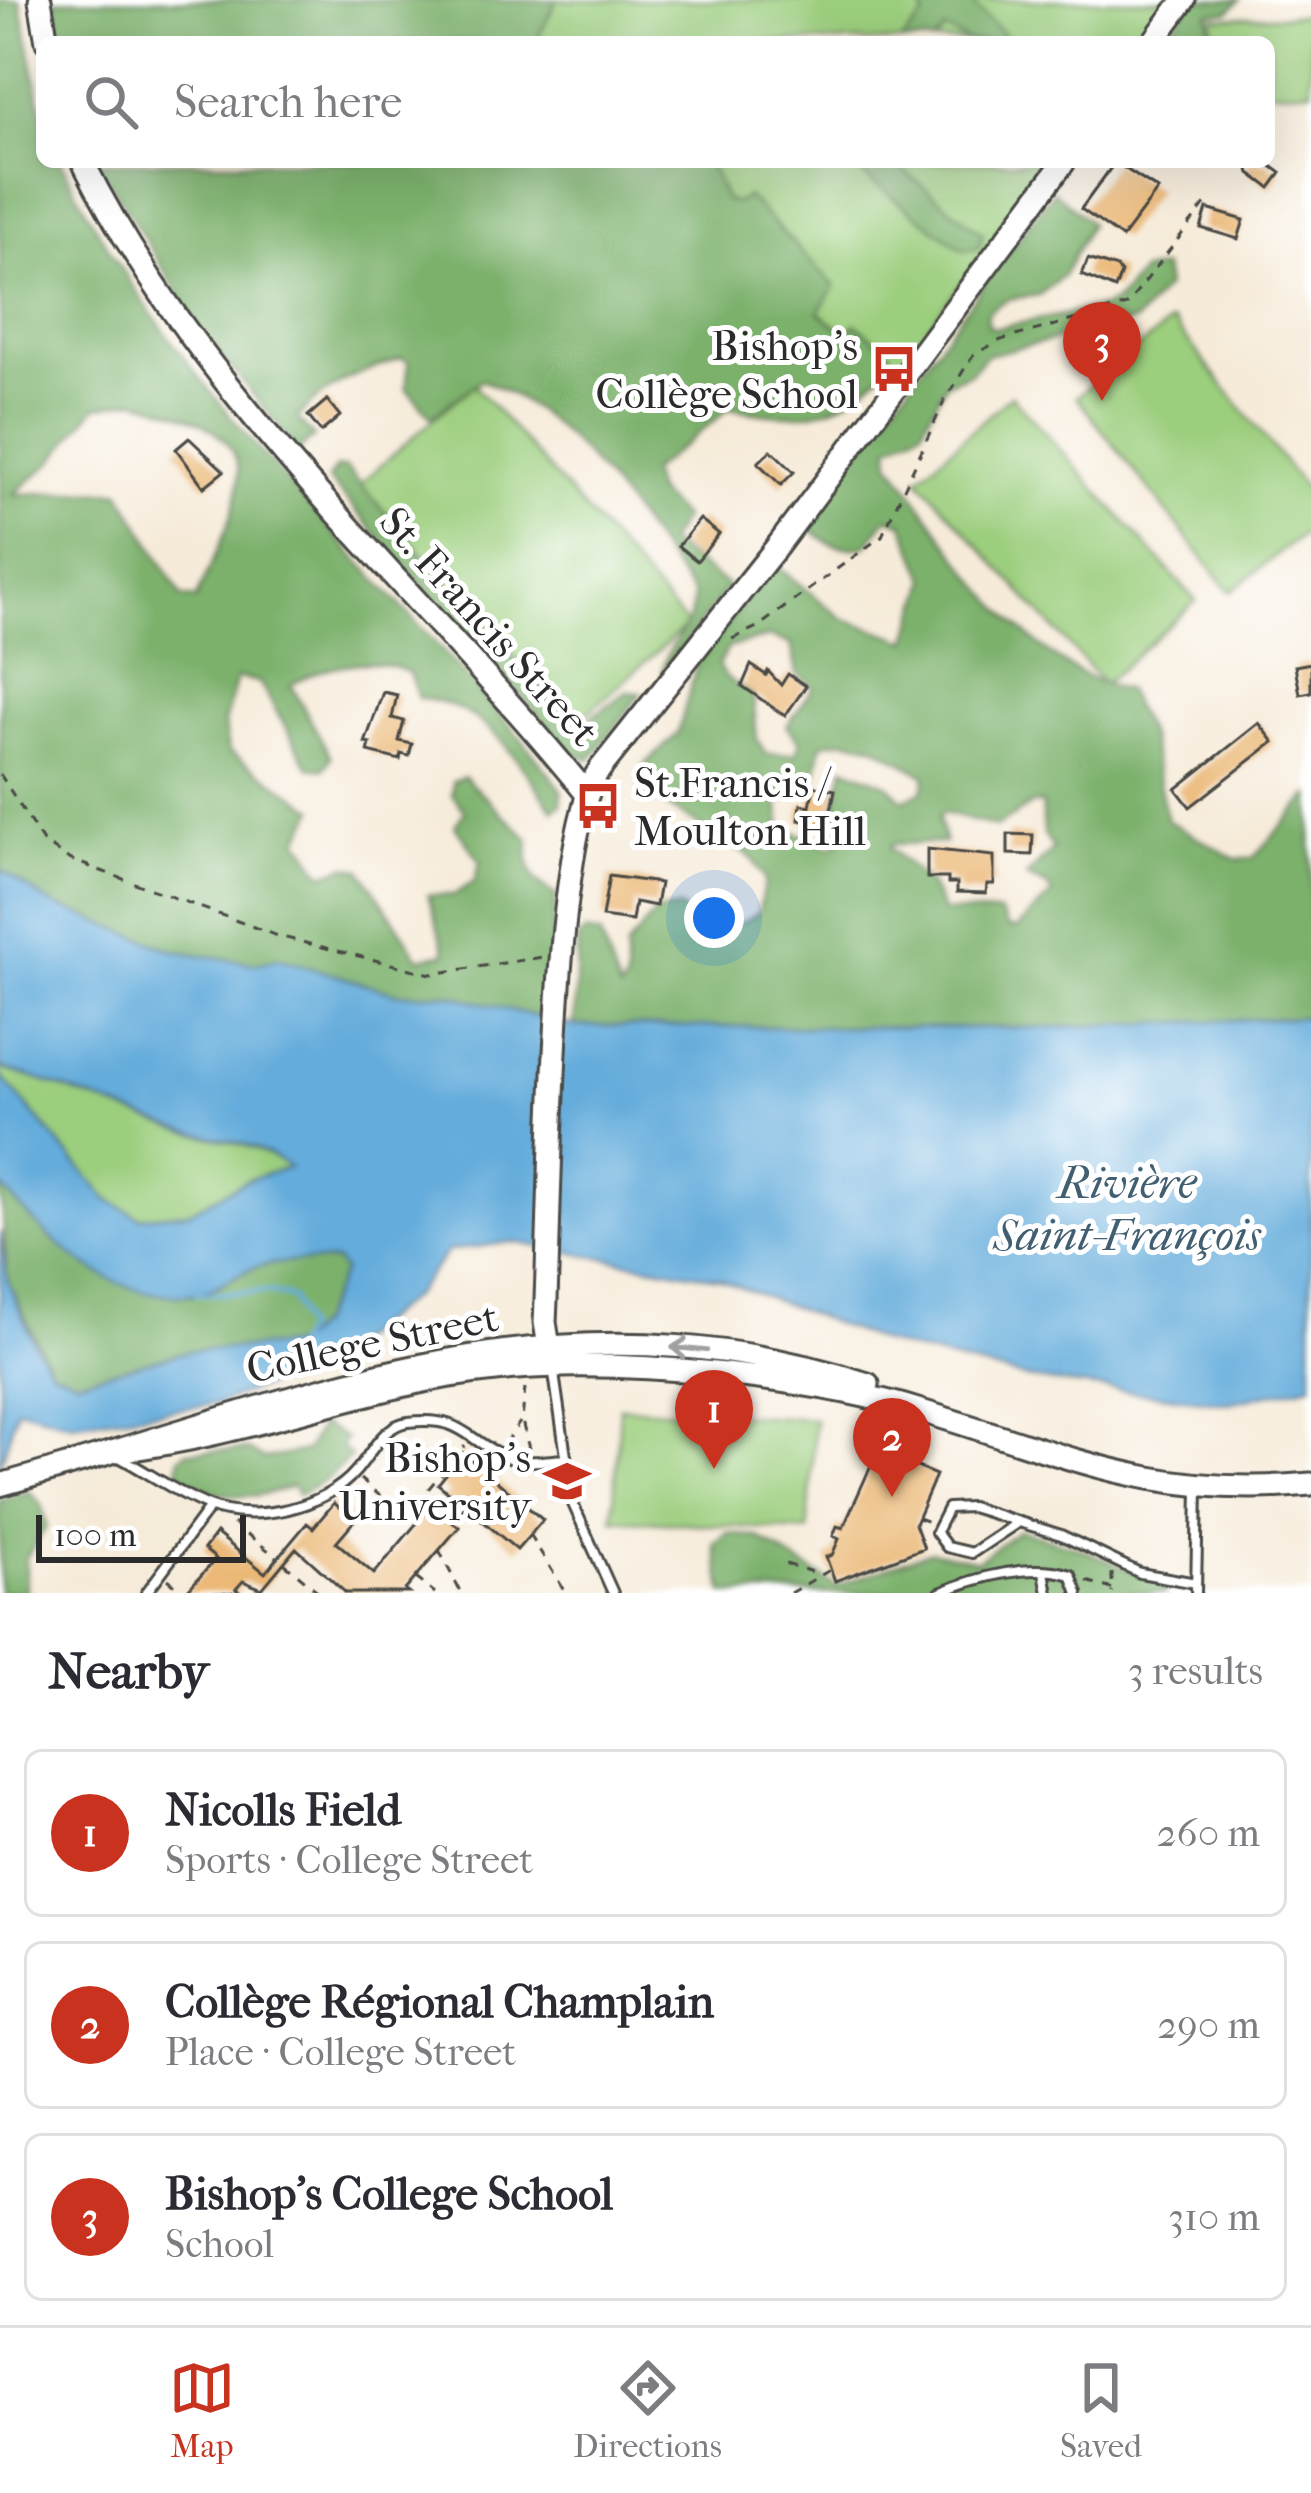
<!DOCTYPE html>
<meta charset="utf-8">
<style>
:root{--surface:#fff;--page:#f7f7f7;--text:#2b2b33;--muted:#7c7c81;--line:#e1e1e2;--accent:#c8321e}
body{margin:0;font-family:"IM FELL French Canon",serif;background:var(--page);color:var(--text)}
.scale{position:absolute;left:36px;bottom:30px;width:210px;box-sizing:border-box;padding-left:12px;border:6px solid #2b2b2b;border-top:0;font-size:33px;line-height:42px;white-space:nowrap;color:#2b2b2b;-webkit-text-stroke:9px #fff;paint-order:stroke}
.you{position:absolute;left:714px;top:918px;width:42px;height:42px;margin:-30px;border:9px solid #fff;border-radius:50%;background:#1a73e8;box-shadow:0 0 0 18px #1a73e833}
.badge{display:grid;place-items:center;width:78px;height:78px;border-radius:50%;background:var(--accent);color:#fff;font-size:39px;font-weight:700}
.pin{position:absolute;translate:-50% -99px;filter:drop-shadow(0 3px 6px #0008)}
.pin::after{content:'';position:absolute;top:63px;width:42px;height:36px;background:inherit;clip-path:polygon(0 0,100% 0,50% 100%)}
.list{margin:0;padding:0;list-style:none}
h2{display:flex;justify-content:space-between;align-items:center;height:156px;margin:0;padding:0 48px;font-size:51px}
h2 small{font-size:39px;font-weight:400;color:var(--muted)}
.list li{display:grid;grid-template-columns:78px 1fr auto;gap:36px;align-items:center;box-sizing:border-box;height:168px;margin:0 24px 24px;padding:0 24px;border:3px solid var(--line);border-radius:18px}
.list b{display:block;font-size:45px;white-space:nowrap}
.list p{margin:0;font-size:39px;white-space:nowrap;color:var(--muted)}
.list em{font-size:39px;font-style:normal;color:var(--muted)}
.icon{flex:none;width:66px;height:66px;fill:none;stroke:currentColor;stroke-width:2;stroke-linecap:round;stroke-linejoin:round}
.map{position:relative;flex:none;width:1311px;height:1593px;overflow:hidden}
.search{position:absolute;background:var(--surface);box-shadow:0 12px 48px #0002;left:36px;right:36px;top:36px;height:132px;display:flex;align-items:center;gap:30px;box-sizing:border-box;padding:0 42px;border-radius:18px;color:var(--muted);font-size:45px}
.sheet{height:732px;background:var(--surface)}
nav{display:flex;justify-content:space-around;align-items:center;box-sizing:border-box;height:168px;border-top:3px solid var(--line);background:var(--surface);font-size:33px;color:var(--muted)}
nav a{display:grid;justify-items:center;gap:6px}
nav .on{color:var(--accent)}
.map>svg:first-child{display:block}
</style>
<div class="map">
<svg width="1311" height="1593" viewBox="0 0 1311 1593">
<rect width="100%" height="100%" fill="#fff"/>
<filter id="ink" filterUnits="userSpaceOnUse"><feTurbulence type="fractalNoise" baseFrequency=".00833" numOctaves="2"/><feDisplacementMap in="SourceGraphic" scale="24" xChannelSelector="R" yChannelSelector="G"/><feConvolveMatrix kernelMatrix="1 2 1 2 8 2 1 2 1" color-interpolation-filters="sRGB"/></filter>
<filter id="wash" filterUnits="userSpaceOnUse"><feTurbulence type="fractalNoise" baseFrequency=".004" numOctaves="4" result="noise"/><feDisplacementMap in="SourceGraphic" scale="48" xChannelSelector="R" yChannelSelector="G"/><feGaussianBlur stdDeviation="2.7" result="paint"/><feColorMatrix in="noise" values="0 0 0 0 0 0 0 0 0 0 0 0 0 0 0 0 0 1.4 0 .05"/><feComposite in="paint" operator="in"/></filter>
<g filter="url(#wash)">
<rect width="100%" height="100%" fill="#f6ebd9"/>
<path fill="#9bce7d" stroke="#637c54" stroke-width="3" d="M557,0H1174L1143,42H525Z
M1311,15V90L1269,91V42H1213V18Z
M600,162H1052L890,378Z
M1172,321L1311,496V528L1230,592L1076,397Z
M473,384L687,625L575,724L360,484Z
M1011,395L1196,601L1104,684L918,478Z
M0,1068C58,1083 111,1107 168,1126C216,1142 247,1138 291,1168L248,1180L188,1212L139,1217L107,1199L0,1075Z
M620,1407L815,1419L808,1531L613,1519Z"/>
<path fill="#7cb16c" stroke="#546e4c" stroke-width="3" fill-rule="evenodd" d="M0,0H20L42,111V162H61C171,387 364,556 525,743L562,790L561,804L553,810C515,757 487,705 418,698L409,673C376,654 322,665 291,685L331,757L324,769L309,767L259,682L237,678L224,723L228,751L315,809L299,839L323,874L345,866L361,869L419,958L446,953L428,895H454L475,881L480,861L455,826L465,811L452,795L453,782L464,777L529,839C527,868 529,881 556,895L545,1022L448,994H399L278,958L256,964L175,951L49,903L0,869ZM135,400C282,435 244,490 196,599L182,597L120,491L14,494L51,463L96,407Z
M54,0H557L536,42H62Z
M918,0H968L1012,42H968L946,30L934,42H901L925,15Z
M1193,0H1240L1228,12L1209,14L1212,42H1162Z
M97,162H708L726,201L737,203L747,196L835,286L819,312L845,333L856,324L891,353L892,362C838,419 804,422 730,408L650,472L656,492L683,518L668,543L728,586L663,673C664,642 695,631 693,594C632,517 576,417 482,380L431,417L406,388L409,362L402,358C359,373 328,383 297,418L314,437L298,451L201,330Z
M846,162H893L983,234L979,248L964,251Z
M1054,191L1090,223L1063,276L1039,295C1012,300 1011,293 987,313L988,326L996,328L1103,307L1117,300L1142,271L1163,268L1166,287L1135,322L986,355L970,373L946,383L922,429L890,446L891,462C948,541 1023,669 1126,690L1149,736L1167,820L1236,859L1253,858L1311,794V1017L1040,1028L574,1026L578,938L585,932L600,935L620,991L626,981V948L656,912L679,908C711,929 724,936 758,913L765,880L751,857L641,790L644,766L678,733L697,663L768,571L779,568L842,618L908,641L927,581L903,523L888,517L866,546C839,550 822,544 806,522ZM770,637L791,644L797,674L814,687L787,726L800,741L796,754H766L757,739L753,696L724,676L718,665L729,647ZM847,740L873,745L926,776L923,790L903,800L887,784L844,767L833,818L840,822L839,842L831,847L782,827L778,801L816,774L822,743ZM1032,804H1042L1044,835L1053,849L1026,877L1047,886L1052,894L1016,929L1007,927L1000,913L943,912L929,884L891,849L892,844L945,843L939,818L943,813L997,827Z
M336,468H346L574,730L626,692L641,693L591,759L573,754L331,483L328,479Z
M0,1185C52,1245 109,1297 194,1294C213,1293 234,1274 253,1268C280,1260 308,1261 336,1261L343,1271L318,1325L295,1345L190,1351L101,1377L78,1380L51,1370L8,1282Z
M321,1424L346,1439L340,1446L351,1457L323,1482L298,1495L292,1486C255,1501 206,1502 178,1469L180,1457L188,1451L248,1450L264,1459L306,1451Z
M29,1491L41,1504L47,1526L26,1558V1593H0V1500Z
M1019,1530L1077,1547L1161,1584L1166,1593H1085L1073,1585L1049,1593H724L714,1544L727,1533L757,1537L836,1586L932,1551L977,1561Z"/>
<path fill="#64acdb" stroke="#486c83" stroke-width="3" d="M0,869L49,903L175,951L256,964L278,958L399,994H447L574,1026L1040,1028L1311,1017V1385L1228,1403L1033,1380L884,1343L718,1278L512,1242L448,1251L413,1296L328,1363L216,1404L71,1423L17,1408L0,1469V1231L8,1282L34,1343L51,1370L78,1380L190,1351L295,1345L318,1324L343,1271L336,1261C307,1262 280,1260 253,1268C233,1275 214,1292 193,1294C112,1304 49,1241 0,1185V1075L107,1199L139,1217L188,1212L248,1180L289,1167C244,1135 217,1142 168,1126C111,1107 58,1083 0,1068Z"/>
<g fill="none" stroke-linecap="round" stroke-linejoin="round">
<path stroke="#64acdb" stroke-width="4.5" d="M197,1294L269,1292L292,1298L304,1329L295,1345"/>
</g>
<g id="blocks">
<path fill="#ebb876" d="M1115,162L1158,190L1122,238L1081,209Z
M1247,162H1266L1281,173L1270,188L1250,173Z
M1207,209L1244,220L1238,239L1201,228Z
M1088,259L1117,268L1121,273L1115,289L1082,275Z
M327,400L340,416L321,432L308,416Z
M189,438L224,471L204,487L176,449Z
M771,450L794,472L781,485L758,463Z
M700,519L719,534L697,561L678,546Z
M1311,663V692L1300,694L1295,666Z
M751,665L766,675L768,671L781,685L788,674L806,686L785,716L742,686Z
M383,692L397,695L392,718L404,721L399,741L412,744L409,756L401,754L400,760L368,752L370,744L365,743Z
M1259,723L1274,742L1190,807L1176,789Z
M814,786L835,790L828,826L799,820L801,804L810,806Z
M1008,834L1033,835L1032,855L1008,854Z
M927,849L994,856V884H987L986,893L957,892V883H948V878H927Z
M609,876L660,883L656,906L635,902L632,921L602,917Z
M878,1450L936,1475L915,1524L924,1548L835,1581L826,1557L832,1555L839,1539L833,1536L837,1526L843,1528Z
M463,1453L543,1520L517,1550L465,1506L452,1522L459,1527L405,1590L409,1593H346L296,1548L262,1589L243,1581L236,1589L241,1593H185L216,1559L204,1549L216,1533L265,1573L307,1523L313,1528L334,1503L355,1520L336,1542L374,1574L432,1505L436,1509L449,1493L438,1484Z"/>
</g>
</g>
<g filter="url(#ink)">
<use href="#blocks" fill-opacity="0" stroke="#494845" stroke-width="3"/>
<g fill="none" stroke-linecap="round" stroke-linejoin="round">
<defs>
<path id="lane" d="M553,1367L573,1504L613,1593
M119,1457C149,1473 178,1494 209,1506C254,1524 325,1508 356,1471C371,1454 383,1425 408,1422C465,1415 466,1442 509,1458C525,1464 548,1460 565,1459
M1017,1523L972,1553L947,1547L936,1532L948,1508L971,1507L1061,1535L1140,1573L1196,1583
M1044,1572L1048,1593
M146,1593L210,1507
M940,1593C976,1577 1032,1562 1071,1575L1078,1593
M1196,1593L1198,1488"/>
<path id="secondary" d="M40,0L47,42
M1153,42L1184,0
M83,162C205,406 416,584 586,793
M552,1366L545,1322C551,1217 550,837 600,769L779,544L1064,162
M122,1450C225,1438 323,1402 424,1381C522,1360 625,1364 724,1374C790,1381 858,1391 921,1411C1069,1455 1149,1499 1311,1484
M0,1485C304,1401 544,1281 868,1384"/>
</defs>
<use href="#lane" stroke="#494845" stroke-width="14"/>
<use href="#secondary" stroke="#494845" stroke-width="27"/>
<path stroke="#494845" stroke-width="3" stroke-dasharray="9 9" stroke-linecap="butt" d="M732,639L759,626L882,536L944,402L973,355L1001,340L1127,305L1209,199
M0,774L43,842L69,859L278,936L431,974L543,957
M525,1388L522,1421L529,1449
M505,1443L520,1422
M360,1479L415,1525
M405,1516L465,1446
M918,1518L929,1522
M233,1523L278,1558
M530,1535L566,1593
M439,1550L461,1593
M284,1563L320,1593
M786,1564L819,1574
M1112,1573V1593
M416,1578L435,1593
M168,1579L185,1593
M1087,1581L1112,1589
M255,1593L257,1590
M790,1593L830,1570"/>
<use href="#lane" stroke="#fff" stroke-width="8"/>
<use href="#secondary" stroke="#fff" stroke-width="21"/>
</g>
<defs><path id="oneway-shaft" d="M-6 0H5M1.5-3L5.5 0L1.5 3" fill="none" stroke-width="1.6" stroke-linecap="round" stroke-linejoin="round" transform="scale(3)"/></defs>
<use stroke="#a0a0a0" href="#oneway-shaft" transform="translate(689 1349) rotate(-175)"/>
</g>
<defs>
<symbol id="bus-bare" viewBox="-9 -9 18 18"><path d="M-5-6H5V4H4V6H2V4H-2V6H-4V4H-5ZM-3.5-4V0h7V-4ZM-3.5 1.2v1.5H-2V1.2ZM2 1.2v1.5H3.5V1.2Z" fill="#c8321e" stroke="#fff" stroke-width="2.5" paint-order="stroke"/></symbol>
<symbol id="university-bare" viewBox="-9 -9 18 18"><path d="M0-5L7-2L0 1L-7-2ZM-4 1L0 2.5L4 1V4Q0 6-4 4Z" fill="#c8321e" stroke="#fff" stroke-width="2.5" paint-order="stroke"/></symbol>
</defs>
<g fill-rule="evenodd">
<use href="#bus-bare" x="861" y="336" width="66" height="66"/>
<use href="#bus-bare" x="565" y="773" width="66" height="66"/>
<use href="#university-bare" x="534" y="1448" width="66" height="66"/>
</g>
<g text-anchor="middle" stroke-width="10" stroke-linejoin="round" paint-order="stroke">
<g font-size="42" fill="#2b2b2b" stroke="#fff" text-anchor="end">
<text x="858" y="360">Bishop's<tspan x="858" dy="48">Collège School</tspan></text>
<text x="634" y="797" text-anchor="start">St.Francis /<tspan x="634" dy="48">Moulton Hill</tspan></text>
<text x="531" y="1472">Bishop's<tspan x="531" dy="48">University</tspan></text>
</g>
<g font-size="42" fill="#2b2b2b" stroke="#fff">
<text transform="translate(490 626) rotate(48)" y="15">St. Francis Street</text>
<text transform="translate(372 1342) rotate(-12)" y="15">College Street</text>
</g>
<g font-size="45" font-style="italic" fill="#425f71" stroke="#fff">
<text x="1127" y="1198">Rivière<tspan x="1127" dy="52">Saint-François</tspan></text>
</g>
</g>
</svg>
<div class="scale">100 m</div>
<div class="you"></div>
<div class="pin badge" style="left:714px;top:1469px">1</div>
<div class="pin badge" style="left:892px;top:1497px">2</div>
<div class="pin badge" style="left:1102px;top:401px">3</div>
<div class="search"><svg class="icon" aria-label="search" viewBox="0 0 24 24"><circle cx="10" cy="10" r="6"/><path d="M15 15l6 6"/></svg>Search here</div>
</div>
<section class="sheet">
<h2>Nearby<small>3 results</small></h2>
<ul class="list">
<li><span class="badge">1</span><div><b>Nicolls Field</b><p>Sports · College Street</p></div><em>260 m</em></li>
<li><span class="badge">2</span><div><b>Collège Régional Champlain</b><p>Place · College Street</p></div><em>290 m</em></li>
<li><span class="badge">3</span><div><b>Bishop's College School</b><p>School</p></div><em>310 m</em></li>
</ul>
</section>
<nav>
<a class="on"><svg class="icon" aria-label="map" viewBox="0 0 24 24"><path d="M3 6l6-2 6 2 6-2v14l-6 2-6-2-6 2zM9 4v14M15 6v14"/></svg>Map</a>
<a><svg class="icon" aria-label="directions" viewBox="0 0 24 24"><path d="M12 3l9 9-9 9-9-9zM9 14v-3h6M13 9l2 2-2 2"/></svg>Directions</a>
<a><svg class="icon" aria-label="saved" viewBox="0 0 24 24"><path d="M7 4h10v16l-5-4-5 4z"/></svg>Saved</a>
</nav>
